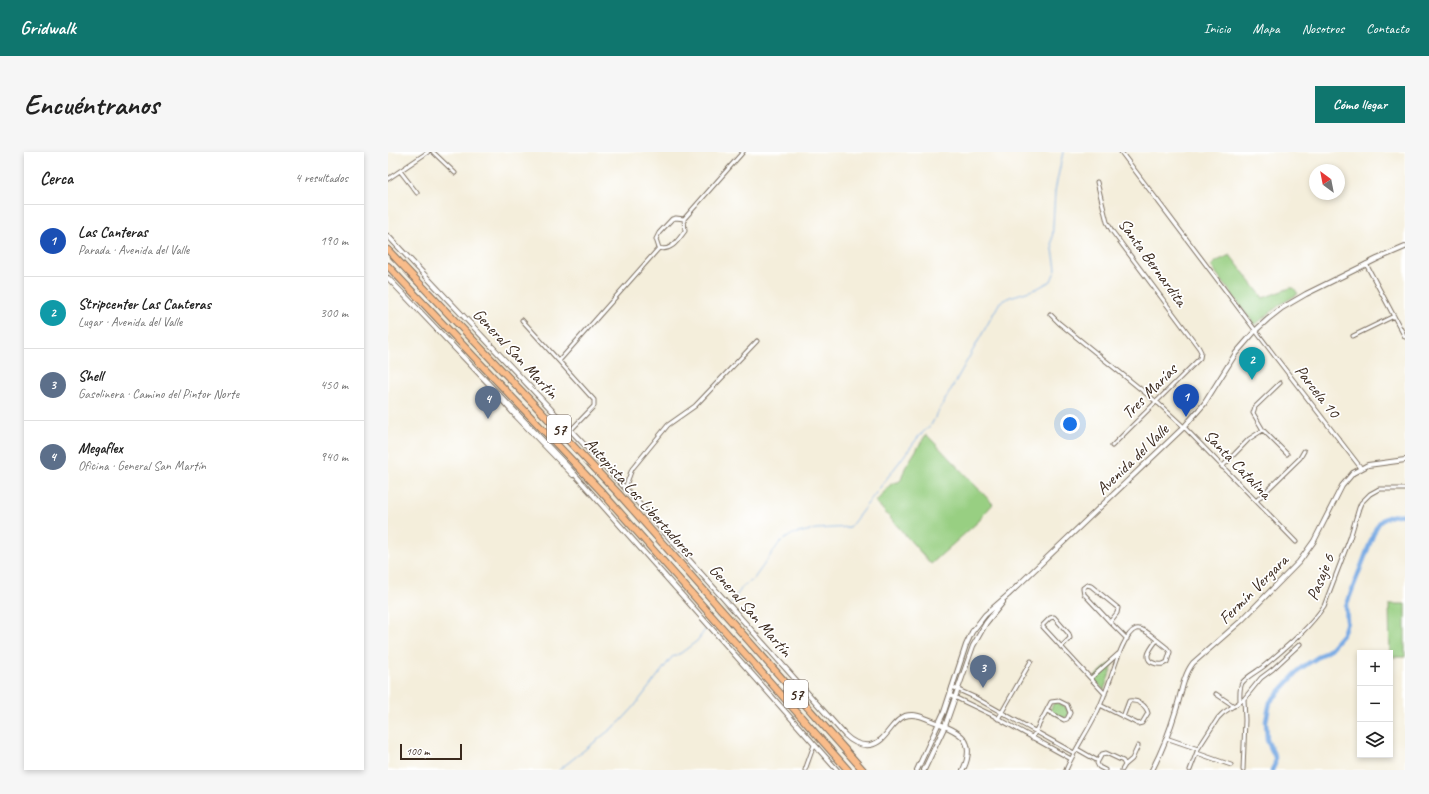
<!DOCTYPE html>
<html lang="es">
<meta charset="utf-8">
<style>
:root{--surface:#fff;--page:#f6f6f6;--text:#222;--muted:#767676;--line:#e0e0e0;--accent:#0f766e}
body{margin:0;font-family:Caveat,sans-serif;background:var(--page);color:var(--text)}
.controls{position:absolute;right:12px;bottom:12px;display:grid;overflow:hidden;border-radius:0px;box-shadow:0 2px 6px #0003}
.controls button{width:36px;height:36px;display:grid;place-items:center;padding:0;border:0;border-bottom:1px solid var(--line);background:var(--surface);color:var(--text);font:20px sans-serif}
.compass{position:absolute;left:921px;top:12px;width:36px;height:36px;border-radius:50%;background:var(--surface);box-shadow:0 2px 6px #0003;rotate:328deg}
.scale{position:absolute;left:12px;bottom:10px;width:62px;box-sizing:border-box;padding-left:4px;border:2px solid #3b2a1e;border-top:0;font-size:11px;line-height:14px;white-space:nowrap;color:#3b2a1e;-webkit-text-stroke:3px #fff;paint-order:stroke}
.you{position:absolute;left:682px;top:272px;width:14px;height:14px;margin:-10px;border:3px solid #fff;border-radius:50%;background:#1a73e8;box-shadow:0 0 0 6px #1a73e833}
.badge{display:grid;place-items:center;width:26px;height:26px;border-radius:50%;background:var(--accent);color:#fff;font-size:13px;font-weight:700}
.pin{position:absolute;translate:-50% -33px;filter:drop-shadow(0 1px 2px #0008)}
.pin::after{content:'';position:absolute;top:21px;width:14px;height:12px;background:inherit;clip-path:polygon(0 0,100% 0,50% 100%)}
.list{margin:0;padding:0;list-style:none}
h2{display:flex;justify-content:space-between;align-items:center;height:52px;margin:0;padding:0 16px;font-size:17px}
h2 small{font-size:13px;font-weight:400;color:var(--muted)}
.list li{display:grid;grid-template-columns:26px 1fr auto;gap:12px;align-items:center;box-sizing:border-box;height:72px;padding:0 16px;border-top:1px solid var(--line)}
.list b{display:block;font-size:15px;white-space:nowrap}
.list p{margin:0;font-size:13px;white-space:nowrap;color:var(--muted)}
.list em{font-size:13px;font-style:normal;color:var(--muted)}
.icon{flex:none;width:22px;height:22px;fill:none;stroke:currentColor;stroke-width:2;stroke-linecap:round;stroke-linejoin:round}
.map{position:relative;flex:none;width:1017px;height:618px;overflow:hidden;border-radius:0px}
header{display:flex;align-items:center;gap:24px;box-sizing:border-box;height:56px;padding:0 20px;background:var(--accent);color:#fff}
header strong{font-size:19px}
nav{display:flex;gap:22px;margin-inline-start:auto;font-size:14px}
.intro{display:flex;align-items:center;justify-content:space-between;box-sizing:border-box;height:96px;padding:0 24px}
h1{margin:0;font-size:28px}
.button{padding:10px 18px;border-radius:0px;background:var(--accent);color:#fff;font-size:14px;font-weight:700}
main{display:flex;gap:24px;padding:0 24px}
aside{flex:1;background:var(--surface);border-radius:0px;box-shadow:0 2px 6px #0003}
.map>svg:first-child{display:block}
</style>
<header>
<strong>Gridwalk</strong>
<nav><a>Inicio</a><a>Mapa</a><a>Nosotros</a><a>Contacto</a></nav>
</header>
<div class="intro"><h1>Encuéntranos</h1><a class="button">Cómo llegar</a></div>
<main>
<aside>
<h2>Cerca<small>4 resultados</small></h2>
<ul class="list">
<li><span class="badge" style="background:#1a4fb4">1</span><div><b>Las Canteras</b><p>Parada · Avenida del Valle</p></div><em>190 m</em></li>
<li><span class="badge" style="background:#0f9aa8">2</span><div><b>Stripcenter Las Canteras</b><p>Lugar · Avenida del Valle</p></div><em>300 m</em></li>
<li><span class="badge" style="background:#5c6f8a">3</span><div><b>Shell</b><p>Gasolinera · Camino del Pintor Norte</p></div><em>450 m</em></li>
<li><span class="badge" style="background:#5c6f8a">4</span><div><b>Megaflex</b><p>Oficina · General San Martín</p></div><em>940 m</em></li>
</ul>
</aside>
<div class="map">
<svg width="1017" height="618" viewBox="0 0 1017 618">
<rect width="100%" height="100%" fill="#fff"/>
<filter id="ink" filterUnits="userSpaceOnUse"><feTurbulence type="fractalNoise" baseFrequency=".025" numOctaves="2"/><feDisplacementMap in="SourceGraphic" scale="8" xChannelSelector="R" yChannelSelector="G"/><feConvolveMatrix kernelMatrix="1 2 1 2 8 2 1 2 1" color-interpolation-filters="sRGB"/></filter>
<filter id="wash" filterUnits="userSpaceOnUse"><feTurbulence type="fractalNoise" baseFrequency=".012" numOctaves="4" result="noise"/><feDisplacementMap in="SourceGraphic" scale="16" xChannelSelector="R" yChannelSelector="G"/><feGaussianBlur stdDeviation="0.9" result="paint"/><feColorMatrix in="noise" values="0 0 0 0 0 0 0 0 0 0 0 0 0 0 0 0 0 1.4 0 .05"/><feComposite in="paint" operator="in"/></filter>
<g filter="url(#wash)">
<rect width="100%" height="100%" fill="#f4eedb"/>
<path fill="#98cf82" stroke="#6a7c50" d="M842,103L875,146L902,136H906L910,142L893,152L868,172H866L823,114L829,109Z
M539,283L605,352L595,363L592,368L543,412L488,350L502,333L505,331L510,330L513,328L517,316L537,284Z
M1001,452H1017V505H1002Z
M727,507L716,538L705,526Z
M668,550L679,556L681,563L679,565L673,566L662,559L665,552Z"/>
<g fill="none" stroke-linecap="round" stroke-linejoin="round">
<path stroke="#79abe4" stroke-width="1" d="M342,452L347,446L355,434L365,428L392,390L405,382L428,377L462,375L531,284L543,273L612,150L622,145L648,137L663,129L668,117L664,91L667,39L675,0
M328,466L333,461
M171,618L232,570L245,556L284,505L293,501L309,489L320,474"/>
<path stroke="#79abe4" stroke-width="4.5" d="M884,618L887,612V605L879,588L878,569L882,550L913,516L941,498L955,482L959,470L958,454L987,378C988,376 990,372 992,370C997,364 1010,362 1017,363"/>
</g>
</g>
<g filter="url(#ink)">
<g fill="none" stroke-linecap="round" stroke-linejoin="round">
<defs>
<path id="minor" d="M45,0L67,21
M733,0L889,207L973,316
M12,19L29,41
M0,27L40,0
M709,30L719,70L724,79L811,196L813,200L812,206L724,294
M296,67L355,0
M271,96L268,87L271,81L284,67L288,66L296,67
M271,96C283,100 290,88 297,79L296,67
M978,112L1017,185
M662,162L671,171L771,252L796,275L908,390
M134,168L206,248V254L183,278
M965,184L1006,164
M171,209L271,96
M892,231L867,255L865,261L875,278L899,302
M834,315L861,287L875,278
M237,336L244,317L280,273L307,254L369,189
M868,349L912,306L916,299
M699,433L703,434L730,456L729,461L722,470L696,442L695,436Z
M722,470L739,487
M769,488L779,496L782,500L779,510L775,512C770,513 759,511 760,503C761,498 766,492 769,488Z
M673,495L682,486L681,482L666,465L662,466L655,473V475L717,542
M703,526L730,502
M564,535L586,545L686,601
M828,542L846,554
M562,543L604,563L683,607
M852,550C852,544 851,537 854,531C859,524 870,519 876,514C897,496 921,477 936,454L962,386L971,356L973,351L982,342L991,337H1017
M712,553L750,572L754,571L760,561C758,553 750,548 741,549L735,565
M610,567L643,509
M644,586L663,550L671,549L679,553L682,561L679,567L676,568L659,559
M778,586L810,597
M689,597L710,609
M809,601L843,613
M737,613L744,607L750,594
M417,618L426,593
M678,618C686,599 698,582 707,564C714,552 718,538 723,525C727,514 736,481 748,477C755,475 764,484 769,488
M717,618L711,615L709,611L714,602L718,601L735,609L737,613L734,618
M802,618L810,597L830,566L835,561L856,547L873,526L885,517L912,492
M855,618L857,568L856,547"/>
<path id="tertiary" d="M0,84L237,336L457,583C464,590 472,594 482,593C499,590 502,570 517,564C528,561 537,566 547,570C572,580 589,588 575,618
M0,126L182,317L449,618
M114,248L128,264L185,323
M529,618L556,560L578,493L584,480L597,463L620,443L796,275L816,252L848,201L868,178L880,167L894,156L918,142L989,107L1017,95
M536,618L557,574L585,494L598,471L615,450
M764,618C774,599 782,578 788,558C793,543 795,524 805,511L853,469L911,410L926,389L954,334L965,321L980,313L1017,308"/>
<path id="motorway" d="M0,98L230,341L475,618
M0,114L212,338L460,618"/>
</defs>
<use href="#minor" stroke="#7c6f60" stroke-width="5"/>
<use href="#tertiary" stroke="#7c6f60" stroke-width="6"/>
<use href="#motorway" stroke="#7c6f60" stroke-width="8"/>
<use href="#minor" stroke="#fff" stroke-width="3"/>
<use href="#tertiary" stroke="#fff" stroke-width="4"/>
<use href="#motorway" stroke="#f9bc8a" stroke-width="6"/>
</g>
</g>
<g text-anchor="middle" stroke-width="3.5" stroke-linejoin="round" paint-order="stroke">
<g fill="#fff" stroke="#766a62" stroke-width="1">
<rect x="159" y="263" width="24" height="28" rx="3"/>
<rect x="396" y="528" width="24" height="28" rx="3"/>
</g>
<g font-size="16" font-weight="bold" fill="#3b2a1e">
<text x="171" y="283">57</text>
<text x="408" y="548">57</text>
</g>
<g font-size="17" fill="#3b2a1e" stroke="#fff">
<text transform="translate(765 110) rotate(54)" y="6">Santa Bernardita</text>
<text transform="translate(128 201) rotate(47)" y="6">General San Martín</text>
<text transform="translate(761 239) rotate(-45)" y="6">Tres Marías</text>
<text transform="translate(930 239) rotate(52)" y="6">Parcela 10</text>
<text transform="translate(744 307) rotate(-44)" y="6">Avenida del Valle</text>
<text transform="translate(850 312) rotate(46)" y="6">Santa Catalina</text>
<text transform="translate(252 345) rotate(48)" y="6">Autopista Los Libertadores</text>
<text transform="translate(932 425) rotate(-68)" y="6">Pasaje 6</text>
<text transform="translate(865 437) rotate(-45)" y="6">Fermín Vergara</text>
<text transform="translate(363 458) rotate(49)" y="6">General San Martín</text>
</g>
</g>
</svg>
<div class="controls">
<button>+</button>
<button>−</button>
<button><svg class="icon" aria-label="layers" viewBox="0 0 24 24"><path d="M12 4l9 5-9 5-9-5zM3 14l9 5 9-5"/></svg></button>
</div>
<svg class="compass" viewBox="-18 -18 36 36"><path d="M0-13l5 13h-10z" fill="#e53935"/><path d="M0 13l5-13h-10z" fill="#767676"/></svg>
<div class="scale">100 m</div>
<div class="you"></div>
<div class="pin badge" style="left:798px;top:265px;background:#1a4fb4">1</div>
<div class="pin badge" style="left:864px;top:228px;background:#0f9aa8">2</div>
<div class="pin badge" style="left:595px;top:536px;background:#5c6f8a">3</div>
<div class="pin badge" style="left:100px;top:267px;background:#5c6f8a">4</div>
</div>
</main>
